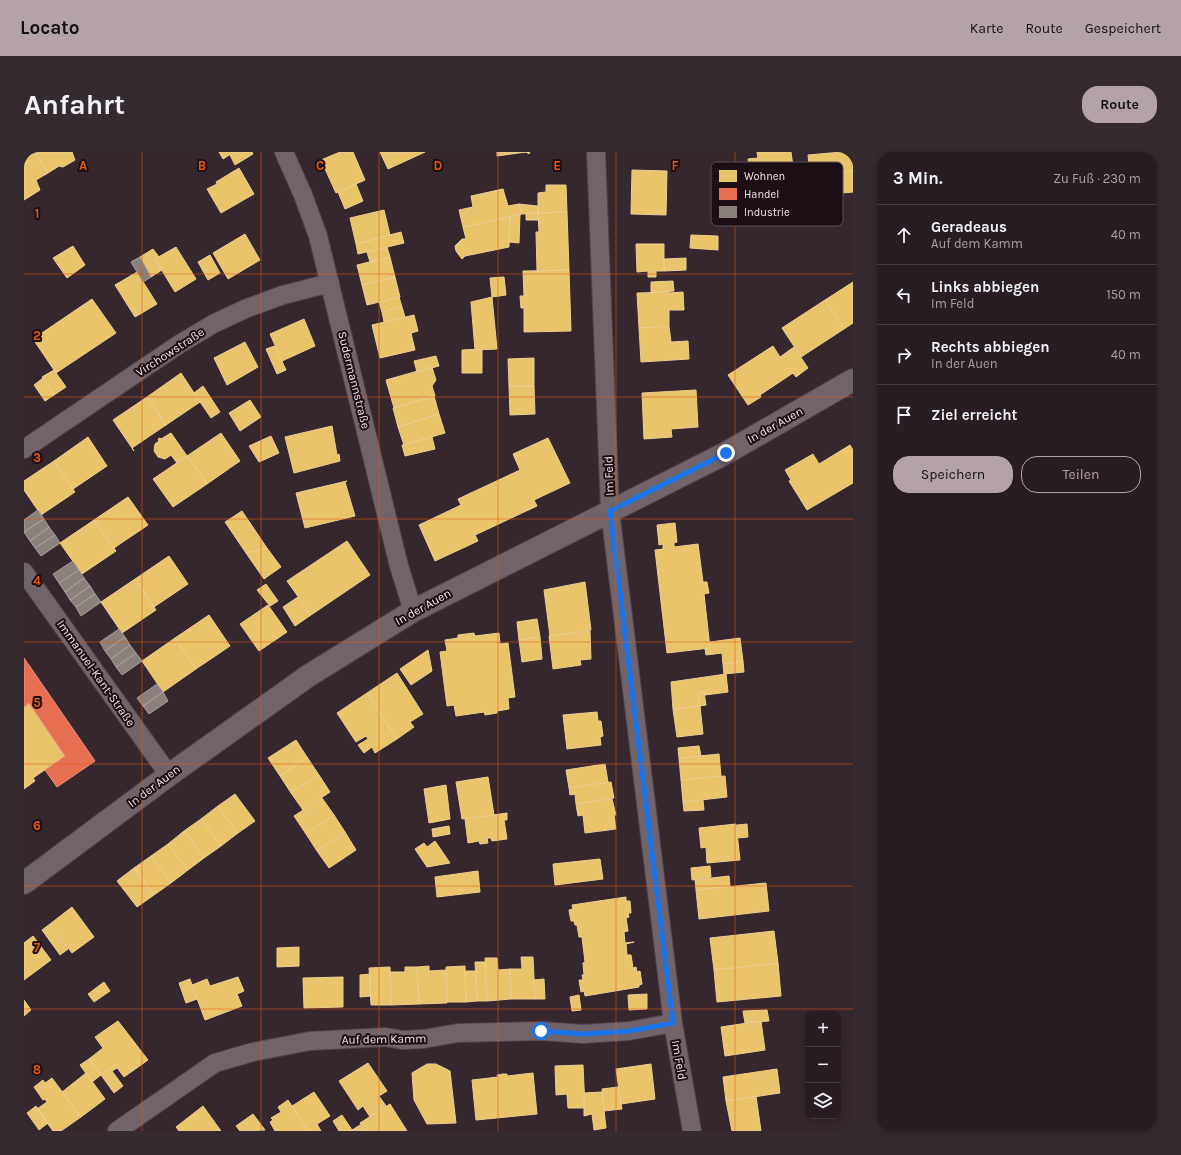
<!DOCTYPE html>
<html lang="de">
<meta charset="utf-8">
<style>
:root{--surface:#281d22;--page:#342a2f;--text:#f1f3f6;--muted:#a5a2a5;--line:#443b40;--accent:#b3a2aa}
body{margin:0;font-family:Karla,sans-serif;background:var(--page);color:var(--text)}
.controls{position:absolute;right:12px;bottom:12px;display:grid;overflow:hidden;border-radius:8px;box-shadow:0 2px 6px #0003}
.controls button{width:36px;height:36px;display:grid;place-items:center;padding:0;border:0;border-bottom:1px solid var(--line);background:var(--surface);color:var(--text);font:20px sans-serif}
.stop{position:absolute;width:12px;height:12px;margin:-9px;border:3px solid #1a73e8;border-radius:50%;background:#fff}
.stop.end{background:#1a73e8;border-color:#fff;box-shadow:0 1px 4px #0008}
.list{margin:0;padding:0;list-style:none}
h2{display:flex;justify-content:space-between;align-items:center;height:52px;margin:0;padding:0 16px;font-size:17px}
h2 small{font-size:13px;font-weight:400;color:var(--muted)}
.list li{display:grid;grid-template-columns:26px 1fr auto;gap:12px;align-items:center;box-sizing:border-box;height:60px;padding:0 16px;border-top:1px solid var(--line)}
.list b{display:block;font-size:15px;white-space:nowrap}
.list p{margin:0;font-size:13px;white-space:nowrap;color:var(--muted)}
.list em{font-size:13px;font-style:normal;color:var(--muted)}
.actions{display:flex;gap:8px;padding:12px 16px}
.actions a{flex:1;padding:9px 0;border:1px solid var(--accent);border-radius:16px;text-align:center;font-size:14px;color:var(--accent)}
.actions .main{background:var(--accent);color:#111}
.icon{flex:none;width:22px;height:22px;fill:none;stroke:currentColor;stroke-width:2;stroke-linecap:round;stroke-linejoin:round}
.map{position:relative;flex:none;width:829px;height:979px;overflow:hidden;border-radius:16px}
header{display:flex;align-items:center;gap:24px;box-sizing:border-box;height:56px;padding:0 20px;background:var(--accent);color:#111}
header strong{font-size:19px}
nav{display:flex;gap:22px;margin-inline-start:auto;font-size:14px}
.intro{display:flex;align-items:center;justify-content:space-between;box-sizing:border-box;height:96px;padding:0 24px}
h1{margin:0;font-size:28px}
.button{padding:10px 18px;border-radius:16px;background:var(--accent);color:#111;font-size:14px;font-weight:700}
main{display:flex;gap:24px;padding:0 24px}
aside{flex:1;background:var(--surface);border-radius:16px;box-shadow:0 2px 6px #0003}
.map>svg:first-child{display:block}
</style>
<header>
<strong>Locato</strong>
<nav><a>Karte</a><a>Route</a><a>Gespeichert</a></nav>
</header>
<div class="intro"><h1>Anfahrt</h1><a class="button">Route</a></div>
<main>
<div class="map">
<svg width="829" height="979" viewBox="0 0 829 979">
<rect width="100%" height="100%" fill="#36272e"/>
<path fill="#e9c46a" stroke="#edce91" d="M0,0H11L0,8Z
M11,0H48L51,8L39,15L35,14L24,21Z
M11,0L24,21L12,28L16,38L5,45L0,37V8Z
M195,0H210L199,7Z
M210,0H228L229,2L211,13L206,3Z
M316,0H329L341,28L312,41L297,8Z
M356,0H401L364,17Z
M473,0H506L505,2L502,0L473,4Z
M733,0H767L770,22L758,23L759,30L727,33L724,7L734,6Z
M818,0H829V19L786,23L784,3Z
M215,16L230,42L197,61L183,37L193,32L192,30Z
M608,18L643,19L642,63L607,62Z
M829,19V40L788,44L786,23Z
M332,32L339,49L321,57L314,40Z
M522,33H542L543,60L514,61V41L522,40Z
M0,37L5,45L0,48Z
M479,37L484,54L495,52L498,62L439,75L435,58L449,55L447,44Z
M495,52L514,54V61L498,62Z
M360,58L366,83L332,92L326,66Z
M543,60L545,118L513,119L512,80H515L514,61Z
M502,61H514L515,68H502Z
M496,63L495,91L485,90L486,65Z
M486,65L485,95L441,104L438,107L432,99L431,94L438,87H442L439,75Z
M377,80L380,91L334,102L332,92Z
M221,82L236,108L204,127L189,101Z
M667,83L694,84V98L666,96Z
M612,92H640V119H632V125H624V119L613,120Z
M49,94L61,113L43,126L29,106Z
M152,95L172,127L151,140L131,107Z
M363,95L366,105L346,110L343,100Z
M129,97L135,105L131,107L138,118L127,125L116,105Z
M186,103L196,121L184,128L174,110Z
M366,105L371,125L338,133L333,113Z
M662,106V118L640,119V107Z
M545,118L547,179L500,180V156H497L496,144H500L499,119Z
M113,120L133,152L111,165L91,133Z
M371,125L376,145L343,153L338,133Z
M480,125L482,143L468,145L466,126Z
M649,129L650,139L627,141V130Z
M829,130V171L820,177L801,148Z
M644,140V141L659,140L660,158H645V174L615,176L613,141Z
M375,145L378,155L358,160L355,150Z
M468,145L473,197L451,198L447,150Z
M68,147L92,181L32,221L9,187Z
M801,148L820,177L777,205L758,176Z
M378,155L381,165L360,170L358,160Z
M390,163L394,179L387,181L391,198L356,206L348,173Z
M280,167L291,194L258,209L246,182Z
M645,174L647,190L664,189L665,207L617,210L615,176Z
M221,190L234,215L203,233L190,206Z
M251,194L262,218L253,222L242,197Z
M749,194L756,205L770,195L784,216L772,225L769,221L736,243L737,245L724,253L704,223Z
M458,197V221H438V198Z
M412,204L415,214L393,220L390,209Z
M510,206V234H485L484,207Z
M408,215L412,228L408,234L411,244L370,256L362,228Z
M30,218L42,235L30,243L18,225Z
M157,221L176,250L142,273L123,245Z
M19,226L30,243L21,249L10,233Z
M179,234L196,260L187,266L170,241Z
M485,234H510L511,262L486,263Z
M672,238L674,275L647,277L648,285L620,287L618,241Z
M410,244L415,262L374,275L369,256Z
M123,245L142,273L108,296L110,299L89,268Z
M226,248L237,265L216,279L205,261Z
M415,262L421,281L380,293L374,275Z
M308,274L313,303L315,302L316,309L270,321L261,285Z
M147,281L163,304L153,311L147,303L141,307L134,305L130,299L131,292L135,289L134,287L136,286L137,287Z
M197,281L216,309L183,332L163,304Z
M247,284L255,301L235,310L225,294Z
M64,285L83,314L49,337L30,309Z
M408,285L411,297L381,304L378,293Z
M524,286L546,331L510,348L513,354L451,383L454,389L411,409L395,373L437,353L434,347L496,318L489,302Z
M826,293L829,298V331L783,358L765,329L767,328L761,318L789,302L795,312Z
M163,304L183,332L149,355L129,327Z
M30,309L51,340L17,363L0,338V329Z
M323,329L321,330L331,364L281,376L272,341Z
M104,345L124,373L90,396L70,368Z
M218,359L243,396L222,401L201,370Z
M70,368L92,399L58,422L36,391Z
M651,371L653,390L650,391V395L674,392L679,430H683L685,441L680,442L686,496L643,501L631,398L639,397V392L635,393L633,373Z
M323,389L346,423L287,463L263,429Z
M243,396L257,415L240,427L222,401Z
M145,404L164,432L130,455L111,427Z
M111,427L132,458L98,481L77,450Z
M561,430L567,478L526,484L520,438Z
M242,432L254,449L246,454L233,438Z
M274,445L287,463L271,474L259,455Z
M244,453L263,480L235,499L216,472Z
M185,463L206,494L172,517L151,486Z
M513,467L516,485L495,488L493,470Z
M566,479L567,507L556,508L557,513L529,517L525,484Z
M450,481L451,484L475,481L476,492L484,491L491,545L484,546L485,557L473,559V561L461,563L460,560L432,564L430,553L423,554L416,500L423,499L421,488L434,486V483Z
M516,485L518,507L498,510L495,488Z
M151,486L172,517L139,540L118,509Z
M716,486L719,509L699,512L698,501L682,503L681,497L686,496V490Z
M404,498L408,519L387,533L376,517Z
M719,509L720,520L700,522L699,512Z
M373,521L399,562L386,570L390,575L373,587L343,541Z
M702,522L704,540L681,543L680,540L674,541L676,554L649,557L647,530Z
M680,540L682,553L676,554L674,541Z
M343,541L373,587L351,601L348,595L340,601L334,593L344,587L342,584L332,590L313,561Z
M5,551L41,604L9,626L11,629L0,637V555Z
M676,554L679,582L653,585L649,557Z
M573,560L574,569H577L579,584L576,585L577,593L543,597L539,563Z
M272,588L283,605L256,624L244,606Z
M675,594L677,604L655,606L654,596Z
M695,602L697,624L657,628L655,606Z
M283,605L295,623L267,641L256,624Z
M581,612L584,630L545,636L542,618Z
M295,623L306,640L279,658L267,641Z
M701,624L703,645L659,650L657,628Z
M464,625L470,663L438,667L432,630Z
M587,630L590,646L552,652L551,642L546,643L545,636Z
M422,633L426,667L405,671L400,637Z
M211,642L231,669L214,681L194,654Z
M298,646L310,663L282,682L270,664Z
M588,647L592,663H590L592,677L561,681L559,663L554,664L552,652Z
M679,648L680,658L660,659L659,650Z
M194,654L214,681L197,694L177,667Z
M483,661V668H480L483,687L468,689L467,686H463L464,691L456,692L455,689L444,691L441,667Z
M310,663L321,680L293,699L282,682Z
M177,667L197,694L180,706L160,679Z
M712,672L716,708L683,711L682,695L677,696L675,676Z
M723,672L724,685L714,686L713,673Z
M425,674L426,682L409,685L408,677Z
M160,679L180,706L164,718L144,692Z
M321,680L332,698L305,716L293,699Z
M411,689L426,711L403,715L391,697L400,691L403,695Z
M144,692L164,718L147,731L127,704Z
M127,704L147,731L130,743L110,716Z
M576,707L579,727L531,733L529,712Z
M686,714L687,725L668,728L667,716Z
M110,716L130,743L113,755L93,729Z
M454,719L456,740L413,745L411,725Z
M705,724L706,734L672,738L671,728Z
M742,731L745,759L675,767L672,738Z
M602,745V749H606L607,761H604L605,765L602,766L604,779L600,780L601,791L610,790L602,792L603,803H607L609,816L612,815L613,820L616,819L618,832L615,833V835L561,844L560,839L557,840L555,828H559L558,823H560L559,811L561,810L558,785H555L553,773H551L550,769H547L545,758L549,757L548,753Z
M48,755L70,785L48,801L26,772Z
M26,772L44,797L36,803L18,778Z
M750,779L754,811L690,818L686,786Z
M9,784L27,808L0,828V791Z
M275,795V814L253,815V796Z
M497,805H509L511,847H487L486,817H498Z
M461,806H473L474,818L486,817L487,847L463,849Z
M451,810H461L463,849H453Z
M754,811L757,844L693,850L690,818Z
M405,814V819L422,818L423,851L395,852L393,815Z
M441,814L442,850H423L422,815Z
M366,815L367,853H347L345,816Z
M381,815H393L395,852L367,853L366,820H381Z
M441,819H452L453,849L442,850Z
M346,822L347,844L336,845V823Z
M214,825L220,839L213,842L218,854L181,868L168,833L183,827L186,834Z
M319,825V855L280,856L279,826Z
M166,827L173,847L162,851L155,831Z
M520,827L521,847H511L510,828Z
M80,830L86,839L70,850L64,842Z
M623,842V857L605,858L604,843Z
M555,843L557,858L548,859L546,845Z
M0,848L7,858L0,864Z
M743,858L745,869L721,871L719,859Z
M94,869L124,908L100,925L91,913L77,923L65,907L79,896L71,885Z
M737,869L741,898L701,904L697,875Z
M65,907L77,923L68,930L56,913Z
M344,911L363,939L355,944L362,954L346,965L339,954L334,958L315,929Z
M403,912H412L426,919L432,971L403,972L390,948L388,921Z
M627,912L631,947L597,952L592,917Z
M91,913L93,916L88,919L99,934L90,941L77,923Z
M559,913L561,956H544L543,942L532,943L531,914Z
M753,917L756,941L702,949L699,925Z
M62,921L81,947L57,965L38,940Z
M509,921L513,962L452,968L448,928L474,925L473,923L479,922H483V924Z
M28,926L57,965L37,979H29L13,957L23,950L21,947L19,948L10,935L19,928L21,931Z
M594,935L598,957L580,959L578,937Z
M290,940L306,964L293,972L297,979H284L268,954Z
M578,940L582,976L570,978L568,962L560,964V941Z
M732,944L737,979H708L702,949Z
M264,948L268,954L284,979H251L246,970L249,968L247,966L257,960L254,955Z
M366,952L383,979H340L336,971Z
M12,954L24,971L15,978L3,961Z
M179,954L197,979H155L152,975Z
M229,962L241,978L216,979L212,974Z
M318,963L328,978L329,979H315L309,969Z
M336,973L340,979H329L328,978Z"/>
<path fill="#e76f51" stroke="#ec9280" d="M0,506L71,609L33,635L21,618L41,604L5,551L0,555Z"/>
<path fill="#8a817c" stroke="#ab9f9e" d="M116,105L127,125L119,130L107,110Z
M14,358L20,367L0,380V368Z
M20,367L25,375L6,389L0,380Z
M25,375L31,383L11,396L6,389Z
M31,383L36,391L17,404L11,396Z
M49,409L55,418L35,431L29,422Z
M55,418L60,426L41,440L35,431Z
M60,426L66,434L46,448L41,440Z
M66,434L71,442L52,455L46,448Z
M71,442L77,450L57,464L52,455Z
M95,477L101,485L81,499L76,490Z
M101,485L106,493L87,507L81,499Z
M106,493L112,501L92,515L87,507Z
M112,501L118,509L98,523L92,515Z
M133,532L139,540L119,554L113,546Z
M139,540L144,549L125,562L119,554Z"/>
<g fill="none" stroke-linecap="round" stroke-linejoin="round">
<defs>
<path id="minor" d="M260,0L279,43L294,84L375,414L389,459
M572,0L586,359L649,871L668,979
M0,297L154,193L189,172L221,157L259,143L306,131
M0,420L145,623
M93,979L191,911L229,900L286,889L362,885L378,888L399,887L434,881L517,879L559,882L605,879L649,871"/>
<path id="tertiary" d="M0,731L145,623L284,524L389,459L702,301L829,228"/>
</defs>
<use href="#minor" stroke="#51434a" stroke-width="20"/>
<use href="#tertiary" stroke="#51434a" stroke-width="24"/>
<use href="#minor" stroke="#70646a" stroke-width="18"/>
<use href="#tertiary" stroke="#70646a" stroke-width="22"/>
</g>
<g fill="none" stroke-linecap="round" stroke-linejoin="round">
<path stroke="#1a73e8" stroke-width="5" d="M517,879L559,882L605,879L649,871L586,359L702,301"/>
</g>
<path fill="none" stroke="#e8590c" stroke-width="1" stroke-opacity="0.55" d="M118,0V979M237,0V979M355,0V979M474,0V979M592,0V979M711,0V979M0,122H829M0,245H829M0,367H829M0,490H829M0,612H829M0,734H829M0,857H829"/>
<g text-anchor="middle" stroke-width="4" stroke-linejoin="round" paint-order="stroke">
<g font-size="12" fill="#f7e4ec" stroke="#1b0f15">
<text transform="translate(146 200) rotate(-33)" y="4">Virchowstraße</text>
<text transform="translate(330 228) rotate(76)" y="4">Sudermannstraße</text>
<text transform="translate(751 273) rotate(-29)" y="4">In der Auen</text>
<text transform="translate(585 324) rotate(-92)" y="4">Im Feld</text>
<text transform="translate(399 455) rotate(-29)" y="4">In der Auen</text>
<text transform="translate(72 521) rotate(55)" y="4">Immanuel-Kant-Straße</text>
<text transform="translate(130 634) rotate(-37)" y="4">In der Auen</text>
<text transform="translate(360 887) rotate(-1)" y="4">Auf dem Kamm</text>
<text transform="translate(655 908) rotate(80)" y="4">Im Feld</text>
</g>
</g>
<rect x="687" y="10" width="132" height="64" rx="6" fill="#1b0f15" stroke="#5d4f56" stroke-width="1"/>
<rect x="695" y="18" width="18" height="12" fill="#e9c46a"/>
<rect x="695" y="36" width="18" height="12" fill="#e76f51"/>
<rect x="695" y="54" width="18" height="12" fill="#8a817c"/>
<g font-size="11" fill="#f7e4ec">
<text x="720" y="28">Wohnen</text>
<text x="720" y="46">Handel</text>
<text x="720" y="64">Industrie</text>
</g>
<g font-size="13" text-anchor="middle" font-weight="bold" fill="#e8590c" stroke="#1b0f15" stroke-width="4" stroke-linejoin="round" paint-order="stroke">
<text x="59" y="18">A</text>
<text x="178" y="18">B</text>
<text x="296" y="18">C</text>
<text x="414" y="18">D</text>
<text x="533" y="18">E</text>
<text x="651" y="18">F</text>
<text x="13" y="66">1</text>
<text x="13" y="188">2</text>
<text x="13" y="310">3</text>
<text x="13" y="433">4</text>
<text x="13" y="555">5</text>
<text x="13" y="678">6</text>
<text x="13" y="800">7</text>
<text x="13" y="922">8</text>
</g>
</svg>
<div class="controls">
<button>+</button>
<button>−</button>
<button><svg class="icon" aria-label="layers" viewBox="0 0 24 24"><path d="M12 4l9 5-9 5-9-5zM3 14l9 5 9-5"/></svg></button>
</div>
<div class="stop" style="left:517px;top:879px"></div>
<div class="stop end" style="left:702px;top:301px"></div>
</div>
<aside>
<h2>3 Min.<small>Zu Fuß · 230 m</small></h2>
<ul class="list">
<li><svg class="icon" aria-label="ahead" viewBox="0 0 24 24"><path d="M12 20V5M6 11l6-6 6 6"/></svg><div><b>Geradeaus</b><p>Auf dem Kamm</p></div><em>40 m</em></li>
<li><svg class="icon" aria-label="left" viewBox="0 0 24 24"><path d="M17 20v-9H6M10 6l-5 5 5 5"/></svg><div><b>Links abbiegen</b><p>Im Feld</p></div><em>150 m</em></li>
<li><svg class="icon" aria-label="right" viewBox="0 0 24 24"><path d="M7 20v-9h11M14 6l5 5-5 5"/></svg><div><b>Rechts abbiegen</b><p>In der Auen</p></div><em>40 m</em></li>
<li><svg class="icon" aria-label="arrive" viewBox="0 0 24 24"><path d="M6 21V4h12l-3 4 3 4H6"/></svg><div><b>Ziel erreicht</b></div></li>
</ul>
<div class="actions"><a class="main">Speichern</a><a>Teilen</a></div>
</aside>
</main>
